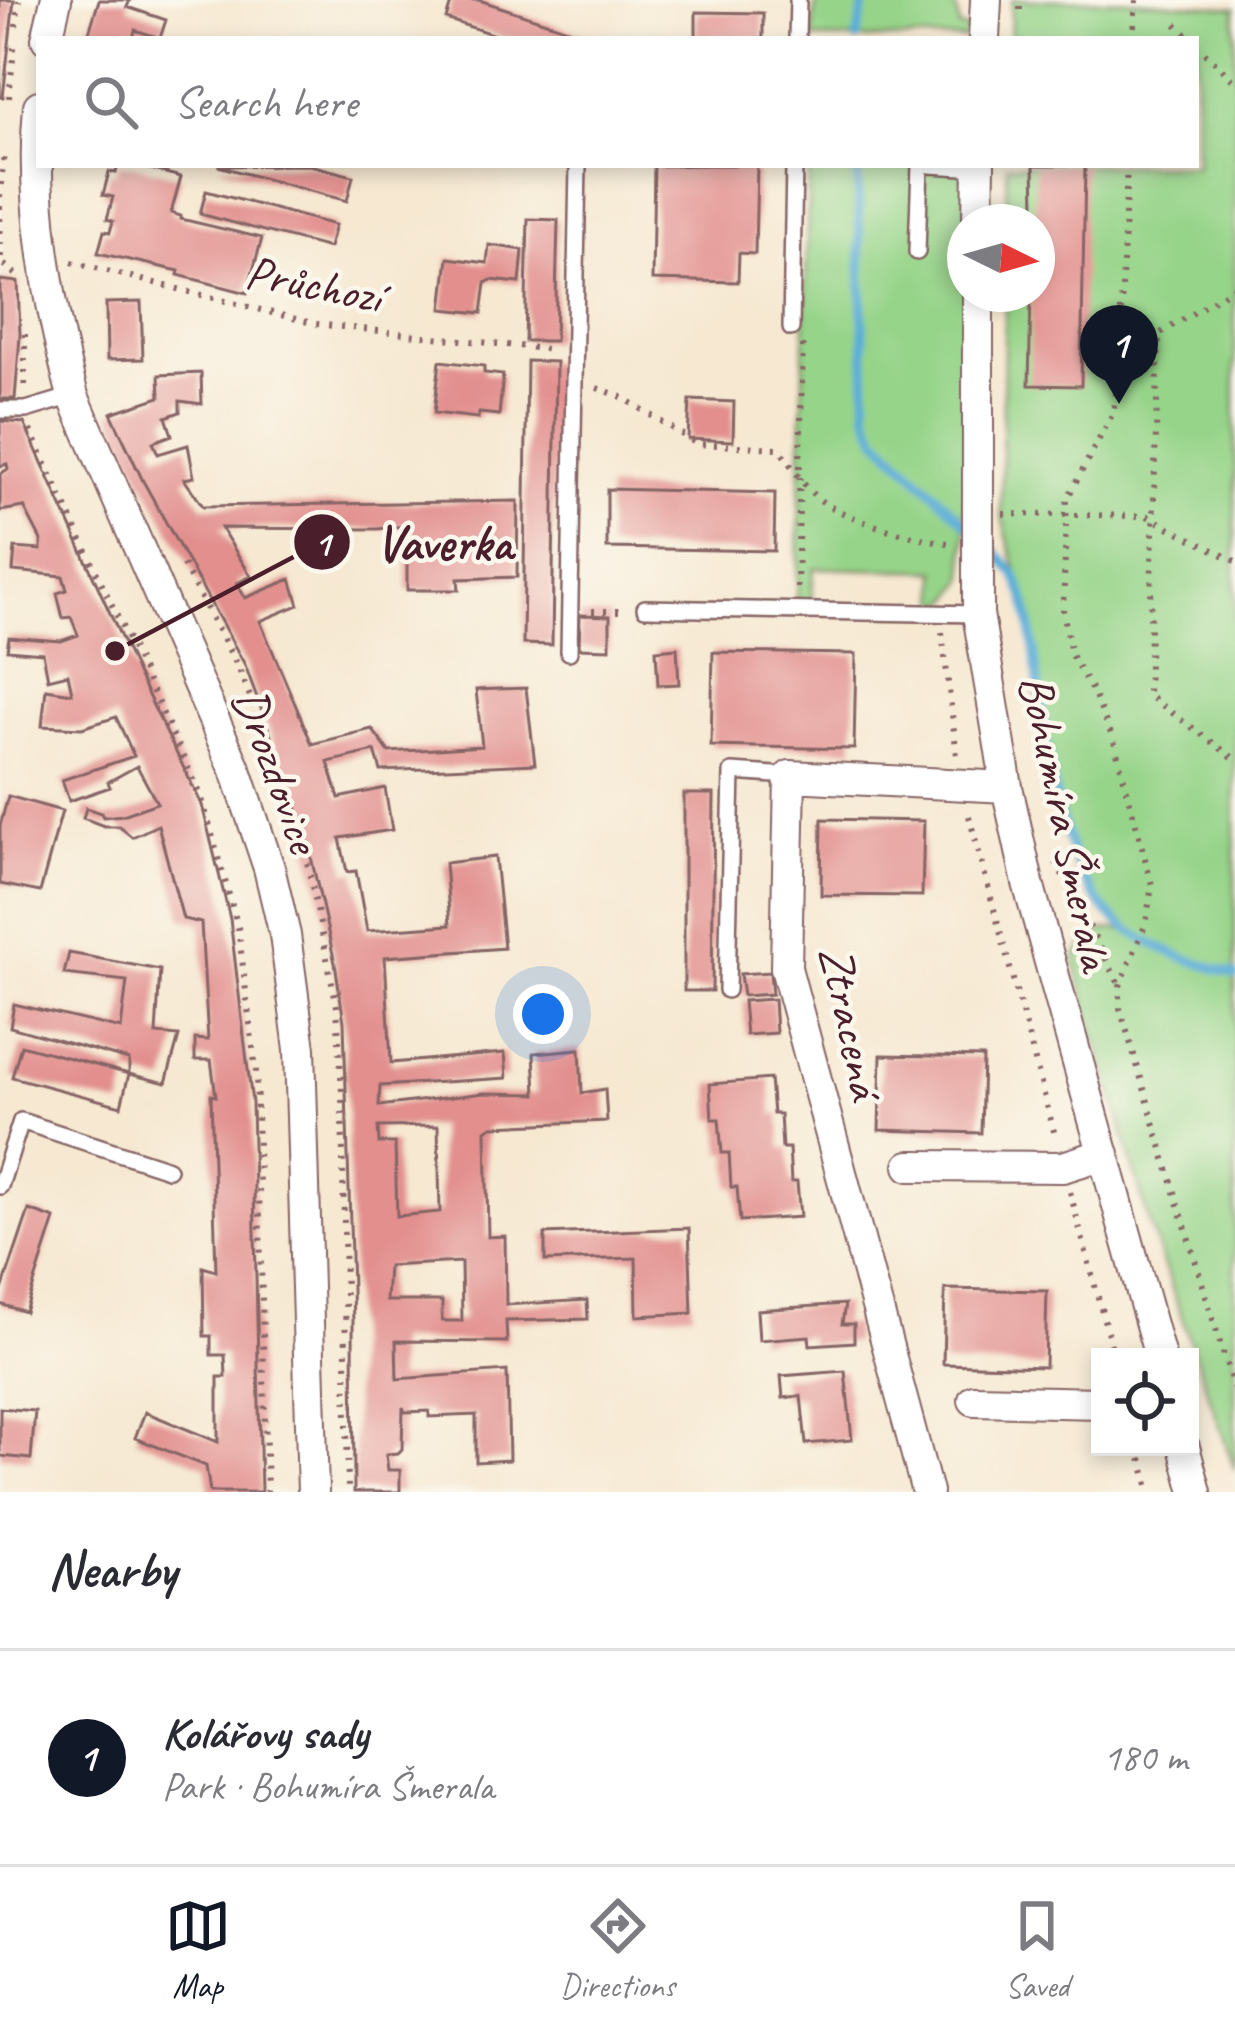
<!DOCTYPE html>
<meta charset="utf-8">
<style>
:root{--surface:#fff;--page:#f2f2f3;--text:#2b2b33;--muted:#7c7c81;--line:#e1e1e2;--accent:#111827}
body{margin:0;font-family:Caveat,sans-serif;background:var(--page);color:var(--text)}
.controls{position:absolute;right:36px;bottom:36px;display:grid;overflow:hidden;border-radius:0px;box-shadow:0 6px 18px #0003}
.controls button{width:108px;height:108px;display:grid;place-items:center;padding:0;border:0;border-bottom:3px solid var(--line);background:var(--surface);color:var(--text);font:60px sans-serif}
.compass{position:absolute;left:947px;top:204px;width:108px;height:108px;border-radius:50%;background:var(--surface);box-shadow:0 6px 18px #0003;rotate:95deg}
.you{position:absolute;left:543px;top:1014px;width:42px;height:42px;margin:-30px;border:9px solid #fff;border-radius:50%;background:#1a73e8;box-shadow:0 0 0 18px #1a73e833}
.badge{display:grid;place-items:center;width:78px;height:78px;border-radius:50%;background:var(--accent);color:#fff;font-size:39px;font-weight:700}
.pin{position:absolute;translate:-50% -99px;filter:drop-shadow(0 3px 6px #0008)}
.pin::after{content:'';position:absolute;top:63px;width:42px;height:36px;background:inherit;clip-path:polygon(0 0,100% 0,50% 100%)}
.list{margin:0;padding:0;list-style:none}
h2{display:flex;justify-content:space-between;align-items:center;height:156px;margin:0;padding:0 48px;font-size:51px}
h2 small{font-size:39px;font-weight:400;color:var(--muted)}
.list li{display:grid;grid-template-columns:78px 1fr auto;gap:36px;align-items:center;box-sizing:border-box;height:216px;padding:0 48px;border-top:3px solid var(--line)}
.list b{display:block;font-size:45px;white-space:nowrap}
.list p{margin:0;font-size:39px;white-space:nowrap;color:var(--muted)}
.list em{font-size:39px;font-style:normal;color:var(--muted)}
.icon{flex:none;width:66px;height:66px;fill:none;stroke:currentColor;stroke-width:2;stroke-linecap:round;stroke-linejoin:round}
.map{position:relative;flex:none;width:1235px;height:1492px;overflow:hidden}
.search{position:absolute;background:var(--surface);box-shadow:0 6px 18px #0003;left:36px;right:36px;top:36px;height:132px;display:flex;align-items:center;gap:30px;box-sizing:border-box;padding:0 42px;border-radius:0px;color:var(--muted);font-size:45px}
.sheet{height:372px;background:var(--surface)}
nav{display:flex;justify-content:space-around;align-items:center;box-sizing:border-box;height:168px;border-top:3px solid var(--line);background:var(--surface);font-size:33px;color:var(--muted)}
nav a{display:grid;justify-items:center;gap:6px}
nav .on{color:var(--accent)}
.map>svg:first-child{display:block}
</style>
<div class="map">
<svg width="1235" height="1492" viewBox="0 0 1235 1492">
<rect width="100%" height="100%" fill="#fbf7ec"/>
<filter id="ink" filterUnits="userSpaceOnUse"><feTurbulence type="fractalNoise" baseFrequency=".00833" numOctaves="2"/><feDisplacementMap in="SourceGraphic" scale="24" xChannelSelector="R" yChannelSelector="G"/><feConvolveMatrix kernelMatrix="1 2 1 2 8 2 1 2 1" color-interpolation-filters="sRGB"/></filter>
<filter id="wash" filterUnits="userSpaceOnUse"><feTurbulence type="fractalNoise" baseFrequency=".004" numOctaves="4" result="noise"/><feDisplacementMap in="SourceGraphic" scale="48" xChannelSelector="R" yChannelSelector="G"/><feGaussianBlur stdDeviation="2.7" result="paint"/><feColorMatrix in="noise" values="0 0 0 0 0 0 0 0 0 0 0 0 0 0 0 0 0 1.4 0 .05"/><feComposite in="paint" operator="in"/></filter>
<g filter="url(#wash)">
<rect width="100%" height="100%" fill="#f6e8d1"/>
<path fill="#96d489" stroke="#707a5a" stroke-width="3" d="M816,0H949L957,11L959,28L968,29V39H812Z
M1012,0H1127L1235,8V1470L1152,1232L1077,971L1075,958L1092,932L1114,929L1135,933L1117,921L1094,894L1068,839L1054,795L1031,624L1001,514L1005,294H1037V222H1006L1007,165H1196V39H1010Z
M809,165H967L965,579L952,599L939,607L937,571L814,568L811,604L797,603Z"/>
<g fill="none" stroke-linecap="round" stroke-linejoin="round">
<path stroke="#5daed8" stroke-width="9" d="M857,39L865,0
M857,165L867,413L877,438L969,526
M986,541L1015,574L1026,600C1045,688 1043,863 1118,922C1151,948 1196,963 1235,975"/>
</g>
<g id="blocks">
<path fill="#e28f8e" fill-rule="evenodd" d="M0,0H14L3,97H0Z
M99,0H130L127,7L166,20L160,38L135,30L133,39H87Z
M452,0H479L598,39H507L446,19Z
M696,12L763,13V39H696Z
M118,165H135L181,177L171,213L181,216V219L262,238L247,293L178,275L179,271L98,253L104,231L110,232L113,221L107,219L113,197L103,195L109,172L116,173Z
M310,165L353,176L347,201L218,166Z
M712,165H757L755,254L739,253L738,282L652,280L654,166Z
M1034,165H1085L1081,386L1029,385L1031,294H1037Z
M206,191L335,225L329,248L200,214Z
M528,219L558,220L555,341H525Z
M489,245L523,250L520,283L491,280L486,283L482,313L442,309L448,258L487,263Z
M0,280L18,282L20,336L15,399H0Z
M141,302L143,359L107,360L106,303Z
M440,361L484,366V373L503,375L499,415L479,413L478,418L434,413Z
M527,361L556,362L552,645L523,644Z
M201,373L202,404L180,401V412L166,417L172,435L153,442L158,454L188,445L194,477L184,479L203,506L518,501L517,577L458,579L459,590H407V526L377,529L221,528L251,576L237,583L245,598L291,579L299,605L260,621L312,744L372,729L389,752L482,746L476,690L526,688L535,764L381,771L375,751L328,762L339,798L385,788L392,830L340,838L347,872L356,871L367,931L450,925L445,863L495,857L504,948L385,957L391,1063L505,1053L507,1078L380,1086L379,1106L484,1093L536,1094L534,1053L580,1049L582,1093L605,1089L607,1121L492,1126L486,1130L488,1237L505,1236L506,1305L587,1300L588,1319L506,1321L507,1342L396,1341L397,1379L507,1371L509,1460L476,1462V1415L429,1417V1411L405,1412L403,1407L402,1449L398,1453L386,1454L388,1470H400V1492H354L353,1322L344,1022L335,963L304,826L245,665L143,481L111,413L160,397L159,375ZM438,1126L440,1212L397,1216L395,1143H379L378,1127ZM461,1262L462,1321H442V1301H386L388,1266Z
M690,400L734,402L733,441L688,439Z
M0,421L24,423L138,675L202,805L230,919L252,1103L261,1492H210L206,1466L135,1438L145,1412L218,1442V1377H226L225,1355H211V1336H204L203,1267L216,1271L211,1095L216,1096L211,1060H195V1039L208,1040L201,923L183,919L158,825L132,837L119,826H104L83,818L86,808L101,813L103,817L123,815L157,803L137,766L108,782L110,787L69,801L62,780L134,756L116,717L82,728L42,726L46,689L72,693L68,674L48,679L43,653L7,650L9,637L61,641L78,635L71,617L63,618L57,593L67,590L63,576L13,571L15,548L41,550V540L24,507L0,511V474L8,469L7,464L0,466Z
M607,489L775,493L774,551L607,548Z
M580,615L610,616V649L579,648Z
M677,648L679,684L658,685L656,650Z
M713,652L856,654L854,749L711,746Z
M684,794H714L712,991H684Z
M8,796L62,811L40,892L0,884V826Z
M822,819L924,821L922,896L821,895Z
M69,953L160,970L156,1034L179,1036L166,1083L129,1074L121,1106L12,1077L21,1045L129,1074V1060L10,1027L14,1004L121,1029L127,981L64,974Z
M770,972L772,994L743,996L740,974Z
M774,999L776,1033L746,1035L743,1001Z
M881,1055L983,1057L981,1133L879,1130Z
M770,1079L773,1114H780L782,1148H789L791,1182H797L800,1217L740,1221L737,1187H731L729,1153H722L719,1119H712L710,1084Z
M29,1210L55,1219L25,1312L0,1304V1296Z
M689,1228L692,1313L637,1316L636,1258L545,1261V1234Z
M945,1289L1047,1291L1045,1367L943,1364Z
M845,1304L842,1324H854V1342L810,1345L809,1336L759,1340L757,1310Z
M845,1371L852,1440L806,1444L801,1396L783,1398L781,1376Z
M0,1408L35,1411L31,1459L0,1456Z"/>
</g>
</g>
<g filter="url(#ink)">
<use href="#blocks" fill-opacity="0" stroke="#866565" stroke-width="3"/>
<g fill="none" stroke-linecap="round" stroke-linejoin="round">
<defs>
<path id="service" d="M797,39L798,0
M930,165L979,168
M917,252L920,165
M791,328L794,165
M0,410H26L73,396
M645,608L978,614
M569,652L578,165
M727,990L732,772L790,776
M0,1186L21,1121L168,1169"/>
<path id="minor" d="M47,39L56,0
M984,39L986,0
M39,106C30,202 49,304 73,396L237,773L269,868L285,935L300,1049L313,1492
M978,222L979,165
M978,294V614L1007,787L1028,883L1160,1357
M910,1166L1063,1167L1104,1154
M974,1400L1100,1403
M1184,1447L1196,1492
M927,1492L786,968L790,776L1007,787"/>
</defs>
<use href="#service" stroke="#866565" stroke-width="20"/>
<use href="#minor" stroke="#866565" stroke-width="34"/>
<path stroke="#866565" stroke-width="6" stroke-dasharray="3 9" stroke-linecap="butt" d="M1020,10V0
M1176,24L1191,39
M16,26L19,0
M1133,39L1136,0
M1196,44L1235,82
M9,98L15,39
M1127,165L1118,383L1113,413L1067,499L1063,610L1071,655L1093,692L1114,741L1152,885L1146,923L1120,986V1008L1235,1393
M0,197L4,153
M0,206L1,262L18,276
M72,262L316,324L553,350
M1235,287L1159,334L1148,695L1235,759
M25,334V387
M597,388L620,396L697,444L778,448C790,462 800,481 813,494C838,519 913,538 948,543
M30,430L201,795L238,927L256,1072L267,1492
M1003,514L1147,516L1235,561
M183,565L238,667L273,753L308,866L337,1007L342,1093L348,1492
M797,588L803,343
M592,611H627
M942,632L957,756
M969,816L1056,1139
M1056,862L1119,984
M1070,1192L1114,1357
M1138,1447L1150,1492"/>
<use href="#service" stroke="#fff" stroke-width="15"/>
<use href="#minor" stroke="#fff" stroke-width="30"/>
</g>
</g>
<g text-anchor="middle" stroke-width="9" stroke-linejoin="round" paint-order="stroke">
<g font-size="48" fill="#4a1f2b" stroke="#fbf7ec">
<text transform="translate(314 283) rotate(11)" y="17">Průchozí</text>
<text transform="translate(278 770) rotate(70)" y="17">Drozdovice</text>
<text transform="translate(1067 822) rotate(78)" y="17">Bohumíra Šmerala</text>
<text transform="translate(852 1022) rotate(78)" y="17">Ztracená</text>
</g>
</g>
<path fill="none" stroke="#4a1f2b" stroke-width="4.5" d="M115 651L322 542"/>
<g fill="#4a1f2b" stroke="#fbf7ec" stroke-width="4.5">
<circle cx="115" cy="651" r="12"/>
<circle cx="322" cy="542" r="30"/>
</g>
<g font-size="36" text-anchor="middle" font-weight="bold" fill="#fff">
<text x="322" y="555">1</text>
</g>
<g font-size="51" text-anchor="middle" font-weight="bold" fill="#4a1f2b" stroke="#fbf7ec" stroke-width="9" stroke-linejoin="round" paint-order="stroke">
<text x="444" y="560">Vaverka</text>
</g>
</svg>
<div class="controls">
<button><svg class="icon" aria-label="locate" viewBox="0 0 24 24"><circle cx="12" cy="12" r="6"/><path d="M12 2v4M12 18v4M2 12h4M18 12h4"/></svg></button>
</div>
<svg class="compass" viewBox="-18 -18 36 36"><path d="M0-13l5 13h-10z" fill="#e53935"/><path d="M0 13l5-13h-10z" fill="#7c7c81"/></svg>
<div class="you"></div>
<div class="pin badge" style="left:1119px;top:404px">1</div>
<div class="search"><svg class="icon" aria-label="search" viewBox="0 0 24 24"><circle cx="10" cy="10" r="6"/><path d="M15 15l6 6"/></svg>Search here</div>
</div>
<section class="sheet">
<h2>Nearby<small></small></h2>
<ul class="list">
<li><span class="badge">1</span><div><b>Kolářovy sady</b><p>Park · Bohumíra Šmerala</p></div><em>180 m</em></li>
</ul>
</section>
<nav>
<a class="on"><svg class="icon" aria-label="map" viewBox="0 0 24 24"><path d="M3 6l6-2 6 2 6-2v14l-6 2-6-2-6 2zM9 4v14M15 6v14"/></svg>Map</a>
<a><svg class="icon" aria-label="directions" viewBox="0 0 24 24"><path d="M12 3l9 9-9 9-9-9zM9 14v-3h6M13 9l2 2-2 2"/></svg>Directions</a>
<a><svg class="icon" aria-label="saved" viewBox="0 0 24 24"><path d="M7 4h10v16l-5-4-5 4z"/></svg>Saved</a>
</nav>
